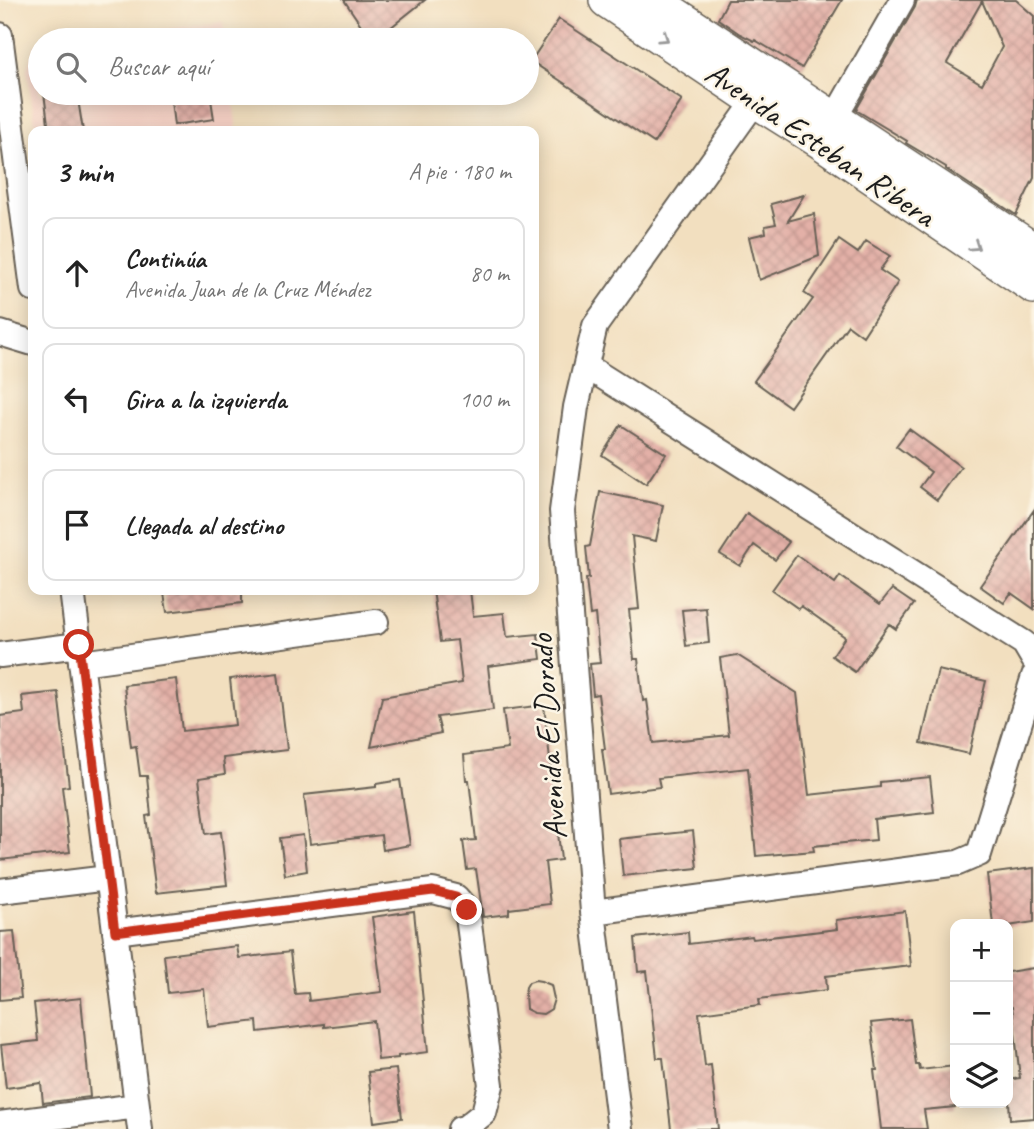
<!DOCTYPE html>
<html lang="es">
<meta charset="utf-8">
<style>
:root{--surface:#fff;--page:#f6f6f6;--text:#222;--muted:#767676;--line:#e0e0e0}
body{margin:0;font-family:Caveat,sans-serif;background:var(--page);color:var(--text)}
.controls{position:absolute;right:21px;bottom:21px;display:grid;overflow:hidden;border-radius:14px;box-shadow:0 4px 18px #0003}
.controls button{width:63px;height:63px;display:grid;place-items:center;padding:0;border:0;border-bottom:2px solid var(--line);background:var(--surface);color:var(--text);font:35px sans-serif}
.stop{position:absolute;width:21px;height:21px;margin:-16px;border:5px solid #c8321e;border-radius:50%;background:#fff}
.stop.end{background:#c8321e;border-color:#fff;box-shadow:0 2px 7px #0008}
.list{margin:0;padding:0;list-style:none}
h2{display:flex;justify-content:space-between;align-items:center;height:91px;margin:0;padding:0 28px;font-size:30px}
h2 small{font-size:23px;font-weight:400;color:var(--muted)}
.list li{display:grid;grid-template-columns:46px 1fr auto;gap:21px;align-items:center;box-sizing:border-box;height:112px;margin:0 14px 14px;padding:0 14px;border:2px solid var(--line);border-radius:14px}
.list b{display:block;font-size:26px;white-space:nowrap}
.list p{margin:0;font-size:23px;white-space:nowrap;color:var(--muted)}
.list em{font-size:23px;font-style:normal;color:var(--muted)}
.icon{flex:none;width:38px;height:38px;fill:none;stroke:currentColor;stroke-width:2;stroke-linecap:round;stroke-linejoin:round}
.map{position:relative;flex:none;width:1034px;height:1129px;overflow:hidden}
.search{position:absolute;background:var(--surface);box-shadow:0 4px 18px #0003;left:28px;top:28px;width:511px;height:77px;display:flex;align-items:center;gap:18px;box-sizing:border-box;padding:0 24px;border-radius:38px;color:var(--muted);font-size:26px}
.panel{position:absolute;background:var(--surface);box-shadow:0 4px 18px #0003;left:28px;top:126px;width:511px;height:469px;border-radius:14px}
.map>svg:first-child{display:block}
</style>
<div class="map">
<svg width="1034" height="1129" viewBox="0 0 1034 1129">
<defs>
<pattern id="building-cross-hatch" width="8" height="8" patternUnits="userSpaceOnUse" patternTransform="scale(1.75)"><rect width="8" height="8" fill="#e3b0a7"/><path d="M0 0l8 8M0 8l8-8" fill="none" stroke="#c2978f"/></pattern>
</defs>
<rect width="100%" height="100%" fill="#fcf5e5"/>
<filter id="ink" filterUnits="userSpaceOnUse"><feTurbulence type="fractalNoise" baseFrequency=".0143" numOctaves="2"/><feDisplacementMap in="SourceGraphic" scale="14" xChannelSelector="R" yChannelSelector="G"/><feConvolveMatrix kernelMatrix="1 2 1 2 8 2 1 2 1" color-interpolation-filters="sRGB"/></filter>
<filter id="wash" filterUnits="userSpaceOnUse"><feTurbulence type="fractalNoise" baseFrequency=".00686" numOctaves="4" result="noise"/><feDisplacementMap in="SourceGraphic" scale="28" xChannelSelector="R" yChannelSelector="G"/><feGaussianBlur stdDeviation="1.57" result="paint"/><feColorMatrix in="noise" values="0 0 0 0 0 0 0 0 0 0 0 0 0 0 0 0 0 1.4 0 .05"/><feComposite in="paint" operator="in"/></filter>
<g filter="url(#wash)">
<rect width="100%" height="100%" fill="#f2dfbf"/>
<path fill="#f6d1c5" d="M223,22L226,40H76Z
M35,45H40V93H232L237,131H36L27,69Z"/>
<g id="blocks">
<path fill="url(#building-cross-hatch)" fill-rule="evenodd" d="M344,0H425L375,40H371Z
M728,0H842L802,68L755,40L754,41L740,34L718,19Z
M917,0H1016L1034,16V178L1016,215L946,169V167L906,143L907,141L856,110L915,7ZM982,1L1002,47L982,84L947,63Z
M559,19L682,100L654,143L531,61Z
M44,93H77L83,131H49Z
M170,93H210L214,119L174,125Z
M804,195L788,221L814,214L819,256L759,280L749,237L766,233L765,226L776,224L771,204Z
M839,240L858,253L866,241L890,256L880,270L898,282L863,336L848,325L790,407L754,381L813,299L804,293Z
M621,425L666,454L646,484L602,455Z
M909,429L961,467L937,500L920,487L931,472L896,446Z
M600,492L663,505L656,541L632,536L639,609L629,610L634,659H638L643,701L647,700L653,743L729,735L720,658L737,655L797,693L809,795L880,787V782L930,777L934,812L874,819L876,840L813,846L814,851L756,856L748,768L658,778L660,787L608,794L602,749H605L598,694L593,695L590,664L600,663L595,614L590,615L586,579L589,578L586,547L590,546Z
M1034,510V609L1011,593L1004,603L980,586Z
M747,513L789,542L775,560L754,545L740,566L720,554Z
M797,555L835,583L840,576L880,604L892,589L914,604L896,629L889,624L855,672L832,656L845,637L801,606L799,609L772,590Z
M194,590H242V603L167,612L164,593Z
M433,590H470L473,616L504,613L507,637L538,634L541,659L488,666L493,710L437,717L441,733L371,747L382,697L462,683L457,640L440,642Z
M706,608L709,643L686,646L682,610Z
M938,670L986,681L969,754L921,743Z
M278,673L287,750L223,758L225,774L199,778L206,834L221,832L227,885L156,893L146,816L151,815L147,776H140L136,746L131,747L124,685L176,679L182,731L235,725L230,679Z
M58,692L69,786L62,787L70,852L0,860V716L24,713L22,696Z
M544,705L561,860L545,862L550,904L509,909V914L483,917L476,869L467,870L463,841L476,840L469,780H466L464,755L508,749L503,710Z
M400,780L410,845L383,850L381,835L310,844L304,795L376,787V784Z
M693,831L697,868L623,876L619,839Z
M303,835L307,871L285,875L280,838Z
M1034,868V922L1008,926V924H993L987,874Z
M414,911L428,1052L398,1056V1058L378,1060L374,1021L324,1027V1024L258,1032L257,1021L208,1027L204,989L168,993L164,955L237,946L239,958L290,952L295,994L308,993L309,1001L382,992L372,917Z
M905,911L911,966L826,976L827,990L759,999L760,1005L699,1013L705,1066L711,1065L718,1129H671L663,1058H657L647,971L638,972L635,938L688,932L689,944L752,936L753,939L837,929L836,920Z
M14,931L21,998L0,1000V932Z
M1034,968V1118L1010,1120L1008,1080L1020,1078L1012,1007L1008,1008V972Z
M535,980L541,981L551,985L554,999L551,1009L543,1014L534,1013L526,1009L525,994L526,987L529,982Z
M81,998L90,1097L43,1103L41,1083L6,1088L1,1045L38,1041L34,1003Z
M910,1019L916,1065H919L920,1070L955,1066V1107L924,1110L927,1129H881L874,1070H877L871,1023Z
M396,1069L402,1118L374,1122L368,1072Z"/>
</g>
</g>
<g filter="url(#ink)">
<use href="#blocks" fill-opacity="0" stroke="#676055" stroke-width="2"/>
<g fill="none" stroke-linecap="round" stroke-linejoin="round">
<defs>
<path id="minor" d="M0,35L33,289
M826,133L902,0
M0,333L33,343
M586,366L1024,643L1034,660
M72,590L140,1129
M0,655L79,645
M81,663L376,622
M0,891L108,878
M593,912L958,863L979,854L1034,676
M115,932L433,891L456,897L467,910L491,1085L484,1113L465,1128L460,1129
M0,1124L137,1106
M620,1129L593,912L562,511L576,407L595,326L756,100"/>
<path id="secondary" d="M607,0L756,100L821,141L1034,286
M652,0L1034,251"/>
</defs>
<use href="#minor" stroke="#676055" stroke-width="28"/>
<use href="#secondary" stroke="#676055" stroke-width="38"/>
<use href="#minor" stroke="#fff" stroke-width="24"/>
<use href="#secondary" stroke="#fff" stroke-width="35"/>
</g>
<defs><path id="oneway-chevron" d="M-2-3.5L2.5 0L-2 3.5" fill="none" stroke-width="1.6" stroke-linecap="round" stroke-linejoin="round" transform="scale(1.75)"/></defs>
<g stroke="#999">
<use href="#oneway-chevron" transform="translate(664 38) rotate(34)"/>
<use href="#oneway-chevron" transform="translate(975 246) rotate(34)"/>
</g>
</g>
<g fill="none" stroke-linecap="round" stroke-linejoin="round" filter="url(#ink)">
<path stroke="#c8321e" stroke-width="9" d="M79,645L115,932L433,891L456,897L467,910"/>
</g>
<g text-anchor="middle" stroke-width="5" stroke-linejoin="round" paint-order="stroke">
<g font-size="33" fill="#1c1c1c" stroke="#fcf5e5">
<text transform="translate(821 143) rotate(34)" y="12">Avenida Esteban Ribera</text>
<text transform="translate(547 737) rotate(-94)" y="12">Avenida El Dorado</text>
</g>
</g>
</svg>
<div class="controls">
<button>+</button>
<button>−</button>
<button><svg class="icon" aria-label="layers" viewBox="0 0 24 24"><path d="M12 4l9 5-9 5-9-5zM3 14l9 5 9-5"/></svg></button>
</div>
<div class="stop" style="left:79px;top:645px"></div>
<div class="stop end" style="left:467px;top:910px"></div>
<div class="search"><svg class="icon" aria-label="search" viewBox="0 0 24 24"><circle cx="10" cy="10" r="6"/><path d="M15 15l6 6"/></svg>Buscar aquí</div>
<section class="panel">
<h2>3 min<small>A pie · 180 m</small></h2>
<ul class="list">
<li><svg class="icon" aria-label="ahead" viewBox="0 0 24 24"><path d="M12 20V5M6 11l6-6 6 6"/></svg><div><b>Continúa</b><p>Avenida Juan de la Cruz Méndez</p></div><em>80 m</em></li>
<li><svg class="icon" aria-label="left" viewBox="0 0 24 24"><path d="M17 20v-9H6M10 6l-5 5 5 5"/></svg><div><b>Gira a la izquierda</b></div><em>100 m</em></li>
<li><svg class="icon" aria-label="arrive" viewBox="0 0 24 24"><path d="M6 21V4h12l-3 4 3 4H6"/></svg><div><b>Llegada al destino</b></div></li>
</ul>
</section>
</div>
